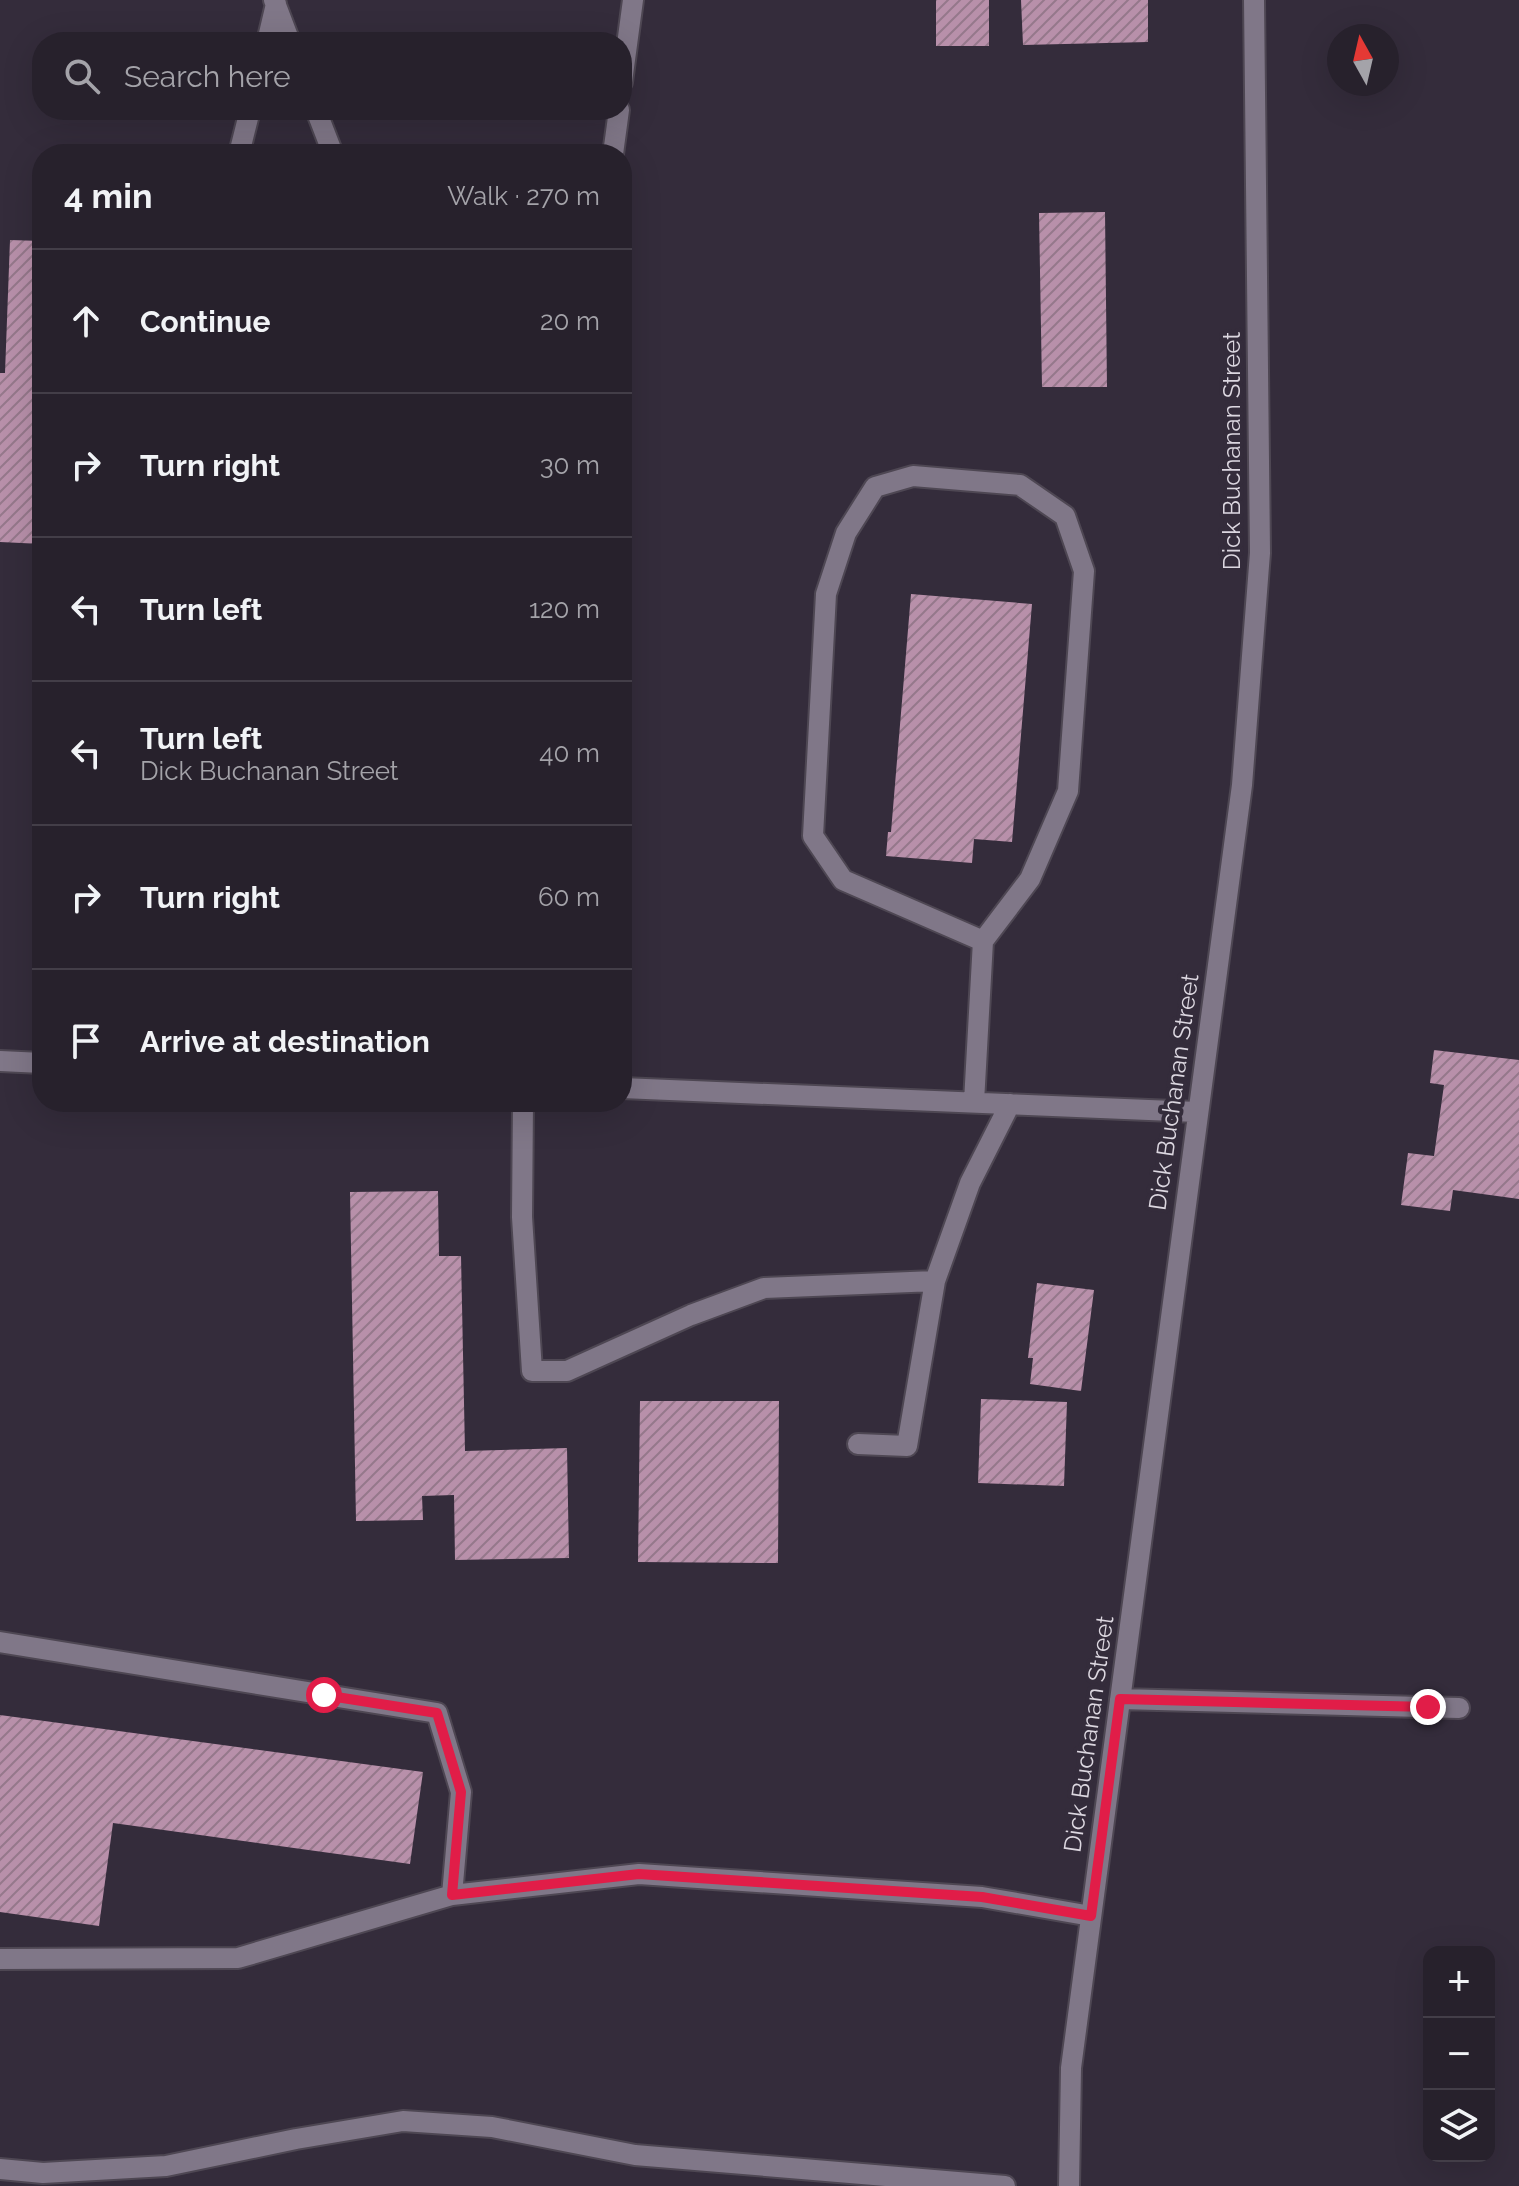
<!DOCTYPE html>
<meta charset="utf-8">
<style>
:root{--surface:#27212c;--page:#2f2934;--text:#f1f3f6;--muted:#a4a3a9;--line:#433e48}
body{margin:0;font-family:Raleway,sans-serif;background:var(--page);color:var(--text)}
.controls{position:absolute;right:24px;bottom:24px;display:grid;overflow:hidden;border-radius:16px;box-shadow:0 8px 32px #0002}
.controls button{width:72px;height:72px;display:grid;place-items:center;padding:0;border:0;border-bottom:2px solid var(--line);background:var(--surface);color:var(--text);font:40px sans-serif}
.compass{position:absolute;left:1327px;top:24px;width:72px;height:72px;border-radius:50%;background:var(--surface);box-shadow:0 8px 32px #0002;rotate:352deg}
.stop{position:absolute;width:24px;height:24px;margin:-18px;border:6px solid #e11d48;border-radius:50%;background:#fff}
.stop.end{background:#e11d48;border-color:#fff;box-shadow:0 2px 8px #0008}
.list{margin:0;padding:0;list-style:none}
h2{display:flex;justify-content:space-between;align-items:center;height:104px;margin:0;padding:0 32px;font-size:34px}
h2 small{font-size:26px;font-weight:400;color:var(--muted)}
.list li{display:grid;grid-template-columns:52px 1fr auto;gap:24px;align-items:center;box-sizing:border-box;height:144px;padding:0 32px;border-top:2px solid var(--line)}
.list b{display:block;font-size:30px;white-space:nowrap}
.list p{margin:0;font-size:26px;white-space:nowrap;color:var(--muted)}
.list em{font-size:26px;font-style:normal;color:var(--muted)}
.icon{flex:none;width:44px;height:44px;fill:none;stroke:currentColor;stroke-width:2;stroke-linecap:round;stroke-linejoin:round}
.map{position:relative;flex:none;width:1519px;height:2186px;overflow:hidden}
.search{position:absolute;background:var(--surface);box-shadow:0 8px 32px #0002;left:32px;top:32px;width:600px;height:88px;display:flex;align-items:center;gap:20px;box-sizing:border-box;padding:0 28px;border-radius:32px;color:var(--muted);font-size:30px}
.panel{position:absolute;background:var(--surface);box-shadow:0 8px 32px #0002;left:32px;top:144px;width:600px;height:968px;border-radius:32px}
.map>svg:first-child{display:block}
</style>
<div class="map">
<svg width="1519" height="2186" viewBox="0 0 1519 2186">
<defs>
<pattern id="building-hatch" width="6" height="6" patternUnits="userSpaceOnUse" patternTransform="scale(2)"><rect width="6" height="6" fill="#b890aa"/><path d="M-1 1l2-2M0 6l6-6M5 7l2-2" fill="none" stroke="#95788b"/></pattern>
</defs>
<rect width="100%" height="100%" fill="#342c3b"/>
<path fill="url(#building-hatch)" d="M936,0H989V46H936Z
M1021,0H1148V42L1023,45Z
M1105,212L1107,387H1042L1039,213Z
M10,240L42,241V544L0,542V373H5Z
M911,594L1032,604L1012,842L974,839L972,863L886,856L888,832H891Z
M1434,1050L1519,1060V1199L1453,1190L1450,1211L1401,1205L1408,1153L1434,1156L1444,1085L1430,1083Z
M438,1191L439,1256H461L465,1451L567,1448L569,1558L455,1560L454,1495L422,1496L423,1520L356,1521L350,1192Z
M1037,1283L1094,1290L1081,1391L1030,1384L1033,1358H1028Z
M981,1399L1067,1402L1064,1486L978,1483Z
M640,1401H779L778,1563L638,1562Z
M0,1715L423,1772L410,1864L113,1823L99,1926L0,1912Z"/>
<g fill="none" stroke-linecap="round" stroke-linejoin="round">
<defs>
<path id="minor" d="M274,0L290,42
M267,42L276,4
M622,82L633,0
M316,110L333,154
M239,154L250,110
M613,154L619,110
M0,1061L42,1063
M622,1088L1197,1112
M523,1102L522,1217L532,1371H567L691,1315L764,1288L935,1281L970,1183L1010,1104
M974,1102L983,941L1030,879L1068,791L1084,571L1065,516L1020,485L913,476L875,487L846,533L826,594L813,836L843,880L983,941
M858,1444L907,1446L935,1281
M0,1642L437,1713L461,1792L452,1895
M1120,1699L1459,1708
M0,1959L238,1958L452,1895L639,1874L982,1897L1091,1916
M0,2169L43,2173L166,2166L296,2139L403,2121L492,2127L635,2155L1005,2186
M1069,2186L1071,2068L1242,785L1260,553L1254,0"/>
</defs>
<use href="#minor" stroke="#4e4753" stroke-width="24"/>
<use href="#minor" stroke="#807788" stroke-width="20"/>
</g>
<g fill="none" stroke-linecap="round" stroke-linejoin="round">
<path stroke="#e11d48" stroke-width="10" d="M324,1695L437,1713L461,1792L452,1895L639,1874L982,1897L1091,1916L1120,1699L1428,1707"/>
</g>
<g text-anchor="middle" stroke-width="8" stroke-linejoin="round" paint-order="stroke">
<g font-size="24" fill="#dcd7e0" stroke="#342c3b">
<text transform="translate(1232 451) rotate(-90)" y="8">Dick Buchanan Street</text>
<text transform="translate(1174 1092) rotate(-82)" y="8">Dick Buchanan Street</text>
<text transform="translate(1089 1734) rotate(-82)" y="8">Dick Buchanan Street</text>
</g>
</g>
</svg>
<div class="controls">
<button>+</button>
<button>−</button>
<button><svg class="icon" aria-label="layers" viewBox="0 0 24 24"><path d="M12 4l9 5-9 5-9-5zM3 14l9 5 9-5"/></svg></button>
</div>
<svg class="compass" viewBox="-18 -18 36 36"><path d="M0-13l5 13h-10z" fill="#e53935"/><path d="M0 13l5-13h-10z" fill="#a4a3a9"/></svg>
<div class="stop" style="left:324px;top:1695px"></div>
<div class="stop end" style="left:1428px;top:1707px"></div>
<div class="search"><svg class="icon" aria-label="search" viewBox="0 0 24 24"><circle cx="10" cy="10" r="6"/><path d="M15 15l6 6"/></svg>Search here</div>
<section class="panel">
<h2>4 min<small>Walk · 270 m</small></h2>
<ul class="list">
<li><svg class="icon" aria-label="ahead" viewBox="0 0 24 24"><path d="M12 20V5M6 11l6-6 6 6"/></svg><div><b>Continue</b></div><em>20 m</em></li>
<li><svg class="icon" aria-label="right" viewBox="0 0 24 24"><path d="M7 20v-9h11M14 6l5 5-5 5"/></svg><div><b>Turn right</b></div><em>30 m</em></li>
<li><svg class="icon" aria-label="left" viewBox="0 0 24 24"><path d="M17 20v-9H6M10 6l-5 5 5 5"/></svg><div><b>Turn left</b></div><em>120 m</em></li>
<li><svg class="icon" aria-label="left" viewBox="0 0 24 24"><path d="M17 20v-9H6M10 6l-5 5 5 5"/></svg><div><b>Turn left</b><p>Dick Buchanan Street</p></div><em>40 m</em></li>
<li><svg class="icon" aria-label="right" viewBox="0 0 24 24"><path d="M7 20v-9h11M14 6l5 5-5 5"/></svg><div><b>Turn right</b></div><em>60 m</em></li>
<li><svg class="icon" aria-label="arrive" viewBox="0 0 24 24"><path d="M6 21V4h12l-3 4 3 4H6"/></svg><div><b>Arrive at destination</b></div></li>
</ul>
</section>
</div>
